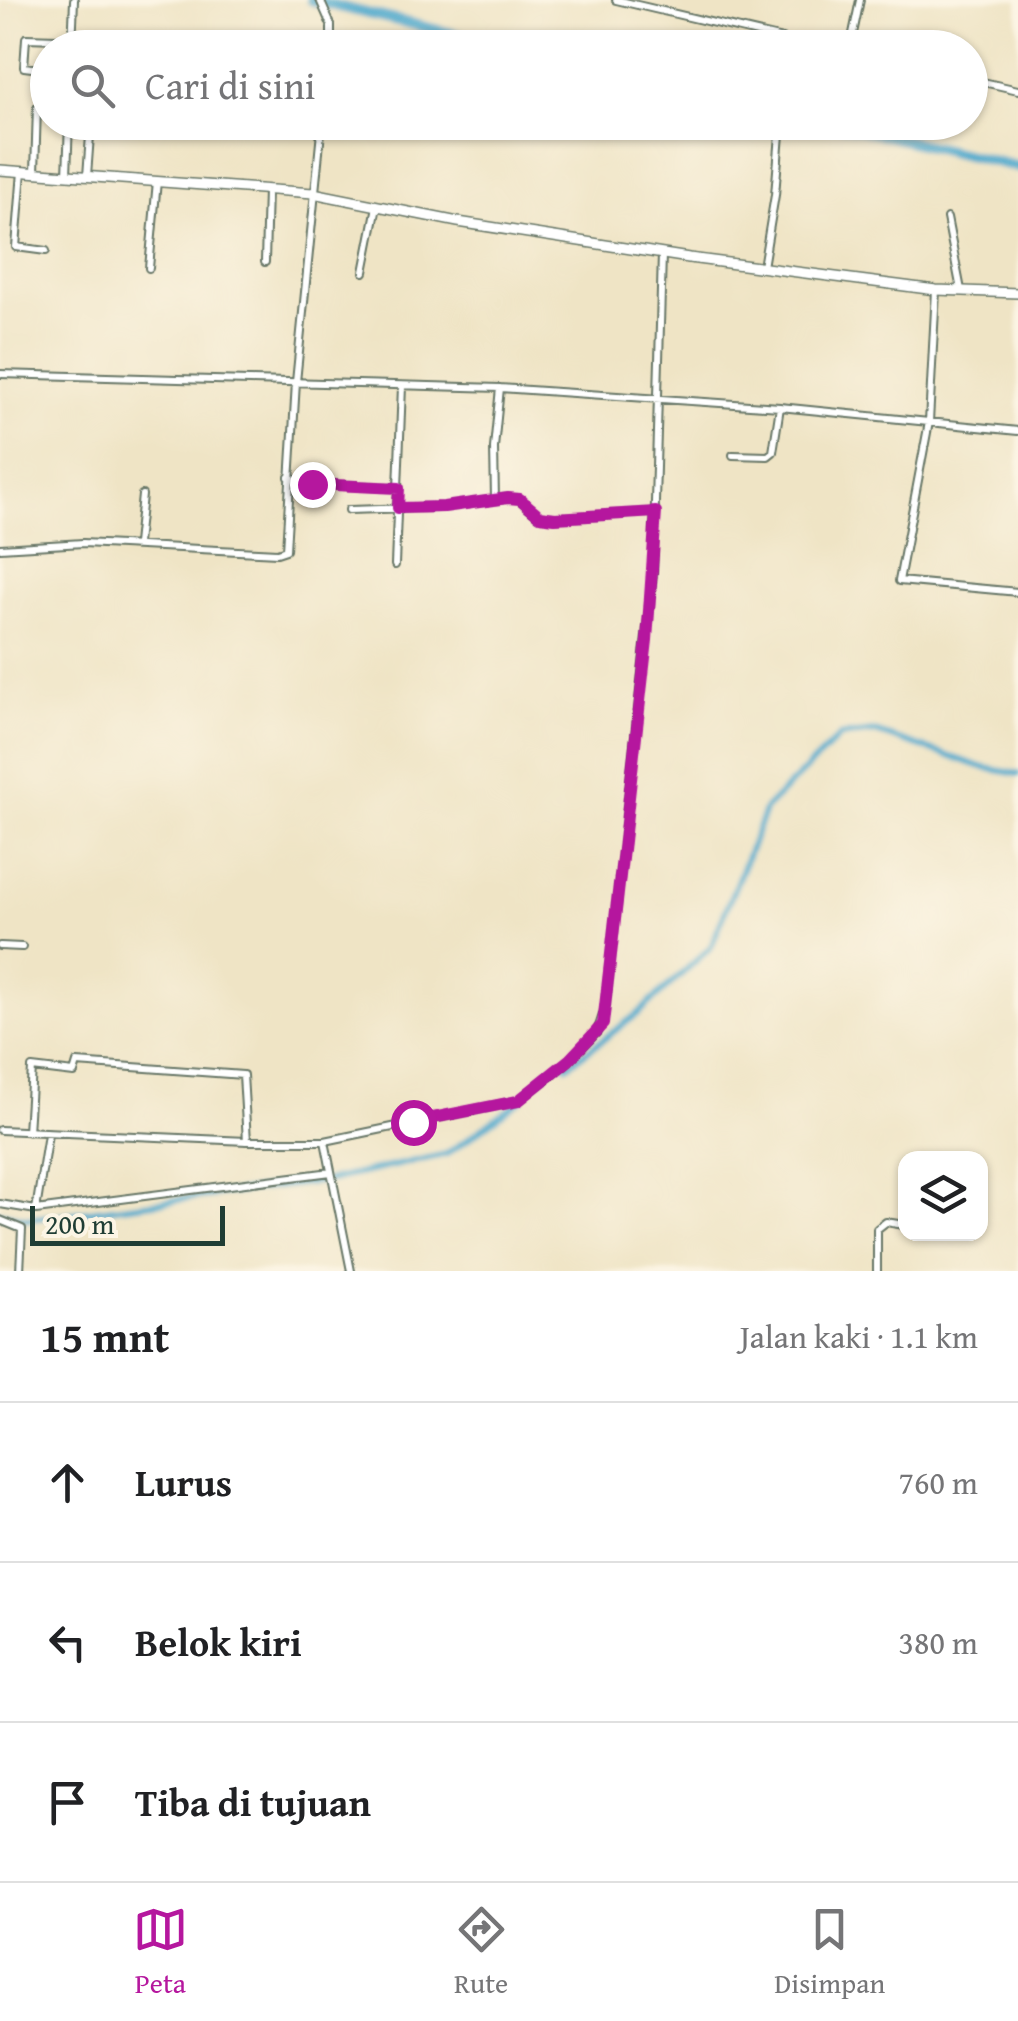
<!DOCTYPE html>
<html lang="id">
<meta charset="utf-8">
<style>
:root{--surface:#fff;--page:#f6f6f6;--text:#202124;--muted:#757577;--line:#e0e0e0;--accent:#b5179e}
body{margin:0;font-family:"Gentium Book Plus",serif;background:var(--page);color:var(--text)}
.controls{position:absolute;right:30px;bottom:30px;display:grid;overflow:hidden;border-radius:20px;box-shadow:0 2px 8px #0004}
.controls button{width:90px;height:90px;display:grid;place-items:center;padding:0;border:0;border-bottom:2px solid var(--line);background:var(--surface);color:var(--text);font:50px sans-serif}
.scale{position:absolute;left:30px;bottom:25px;width:195px;box-sizing:border-box;padding-left:10px;border:5px solid #1f3d34;border-top:0;font-size:28px;line-height:35px;white-space:nowrap;color:#1f3d34;-webkit-text-stroke:8px #fcf5e5;paint-order:stroke}
.stop{position:absolute;width:30px;height:30px;margin:-22px;border:8px solid #b5179e;border-radius:50%;background:#fff}
.stop.end{background:#b5179e;border-color:#fff;box-shadow:0 2px 10px #0008}
.list{margin:0;padding:0;list-style:none}
h2{display:flex;justify-content:space-between;align-items:center;height:130px;margin:0;padding:0 40px;font-size:42px}
h2 small{font-size:32px;font-weight:400;color:var(--muted)}
.list li{display:grid;grid-template-columns:65px 1fr auto;gap:30px;align-items:center;box-sizing:border-box;height:160px;padding:0 40px;border-top:2px solid var(--line)}
.list b{display:block;font-size:38px;white-space:nowrap}
.list em{font-size:32px;font-style:normal;color:var(--muted)}
.icon{flex:none;width:55px;height:55px;fill:none;stroke:currentColor;stroke-width:2;stroke-linecap:round;stroke-linejoin:round}
.map{position:relative;flex:none;width:1018px;height:1271px;overflow:hidden}
.search{position:absolute;background:var(--surface);box-shadow:0 2px 8px #0004;left:30px;right:30px;top:30px;height:110px;display:flex;align-items:center;gap:25px;box-sizing:border-box;padding:0 35px;border-radius:55px;color:var(--muted);font-size:38px}
.sheet{height:610px;background:var(--surface)}
nav{display:flex;justify-content:space-around;align-items:center;box-sizing:border-box;height:140px;border-top:2px solid var(--line);background:var(--surface);font-size:28px;color:var(--muted)}
nav a{display:grid;justify-items:center;gap:5px}
nav .on{color:var(--accent)}
.map>svg:first-child{display:block}
</style>
<div class="map">
<svg width="1018" height="1271" viewBox="0 0 1018 1271">
<rect width="100%" height="100%" fill="#fcf5e5"/>
<filter id="ink" filterUnits="userSpaceOnUse"><feTurbulence type="fractalNoise" baseFrequency=".01" numOctaves="2"/><feDisplacementMap in="SourceGraphic" scale="20" xChannelSelector="R" yChannelSelector="G"/><feConvolveMatrix kernelMatrix="1 2 1 2 8 2 1 2 1" color-interpolation-filters="sRGB"/></filter>
<filter id="wash" filterUnits="userSpaceOnUse"><feTurbulence type="fractalNoise" baseFrequency=".0048" numOctaves="4" result="noise"/><feDisplacementMap in="SourceGraphic" scale="40" xChannelSelector="R" yChannelSelector="G"/><feGaussianBlur stdDeviation="2.25" result="paint"/><feColorMatrix in="noise" values="0 0 0 0 0 0 0 0 0 0 0 0 0 0 0 0 0 1.4 0 .05"/><feComposite in="paint" operator="in"/></filter>
<g filter="url(#wash)">
<rect width="100%" height="100%" fill="#efe4c5"/>
<g fill="none" stroke-linecap="round" stroke-linejoin="round">
<path stroke="#4fa9cc" stroke-width="6" d="M567,1066L639,1013L711,947L766,808L840,736L875,732L985,768L1018,774
M0,1213L28,1219L153,1203L330,1180L447,1154L521,1100"/>
<path stroke="#4fa9cc" stroke-width="11" d="M311,0L512,48
M829,122L1018,167"/>
</g>
</g>
<g filter="url(#ink)">
<g fill="none" stroke-linecap="round" stroke-linejoin="round">
<defs>
<path id="street" d="M320,0L331,25V48
M616,0L821,48
M72,48L74,0
M850,48L860,0
M48,70L24,67L26,38L88,40
M970,79L1018,90
M348,122L360,125
M22,171L16,247L46,251
M35,172L37,107
M67,175L69,122
M87,176L91,122
M947,218L961,290
M265,262L267,190
M763,267L775,195L781,122
M149,268L157,181
M364,272L377,206
M936,290L929,422L899,581L1018,592
M0,374L500,388L780,407L1018,431
M733,455L768,456L773,452L780,407
M289,477L300,483L399,488
M495,499L494,448L500,388
M349,510L444,507L508,498L519,499L539,516L555,518L656,512
M137,544L142,495
M0,548L83,543L277,553L286,550L296,382L322,122
M395,565L402,386
M0,946L22,947
M0,1130L247,1141H325L518,1101L569,1061L597,1032L605,1009L653,573L662,254
M28,1132L32,1068L74,1073L77,1063L243,1075L247,1141
M325,1141L351,1271
M0,1204L36,1210L331,1172
M36,1210L48,1134
M0,1220L22,1229L20,1271
M877,1271V1229L886,1222L904,1225"/>
<path id="secondary" d="M0,170L313,193L458,222L689,258L936,290L1018,293"/>
</defs>
<use href="#street" stroke="#687767" stroke-width="10"/>
<use href="#secondary" stroke="#687767" stroke-width="12"/>
<use href="#street" stroke="#fff" stroke-width="6"/>
<use href="#secondary" stroke="#fff" stroke-width="9"/>
</g>
</g>
<g fill="none" stroke-linecap="round" stroke-linejoin="round" filter="url(#ink)">
<path stroke="#b5179e" stroke-width="12" d="M312,484L399,488L398,508L444,507L508,498L520,499L540,516L555,518L656,512L647,640L603,1024L569,1060L518,1101L413,1122"/>
</g>
</svg>
<div class="controls">
<button><svg class="icon" aria-label="layers" viewBox="0 0 24 24"><path d="M12 4l9 5-9 5-9-5zM3 14l9 5 9-5"/></svg></button>
</div>
<div class="scale">200 m</div>
<div class="stop" style="left:413px;top:1122px"></div>
<div class="stop end" style="left:312px;top:484px"></div>
<div class="search"><svg class="icon" aria-label="search" viewBox="0 0 24 24"><circle cx="10" cy="10" r="6"/><path d="M15 15l6 6"/></svg>Cari di sini</div>
</div>
<section class="sheet">
<h2>15 mnt<small>Jalan kaki · 1.1 km</small></h2>
<ul class="list">
<li><svg class="icon" aria-label="ahead" viewBox="0 0 24 24"><path d="M12 20V5M6 11l6-6 6 6"/></svg><div><b>Lurus</b></div><em>760 m</em></li>
<li><svg class="icon" aria-label="left" viewBox="0 0 24 24"><path d="M17 20v-9H6M10 6l-5 5 5 5"/></svg><div><b>Belok kiri</b></div><em>380 m</em></li>
<li><svg class="icon" aria-label="arrive" viewBox="0 0 24 24"><path d="M6 21V4h12l-3 4 3 4H6"/></svg><div><b>Tiba di tujuan</b></div></li>
</ul>
</section>
<nav>
<a class="on"><svg class="icon" aria-label="map" viewBox="0 0 24 24"><path d="M3 6l6-2 6 2 6-2v14l-6 2-6-2-6 2zM9 4v14M15 6v14"/></svg>Peta</a>
<a><svg class="icon" aria-label="directions" viewBox="0 0 24 24"><path d="M12 3l9 9-9 9-9-9zM9 14v-3h6M13 9l2 2-2 2"/></svg>Rute</a>
<a><svg class="icon" aria-label="saved" viewBox="0 0 24 24"><path d="M7 4h10v16l-5-4-5 4z"/></svg>Disimpan</a>
</nav>
